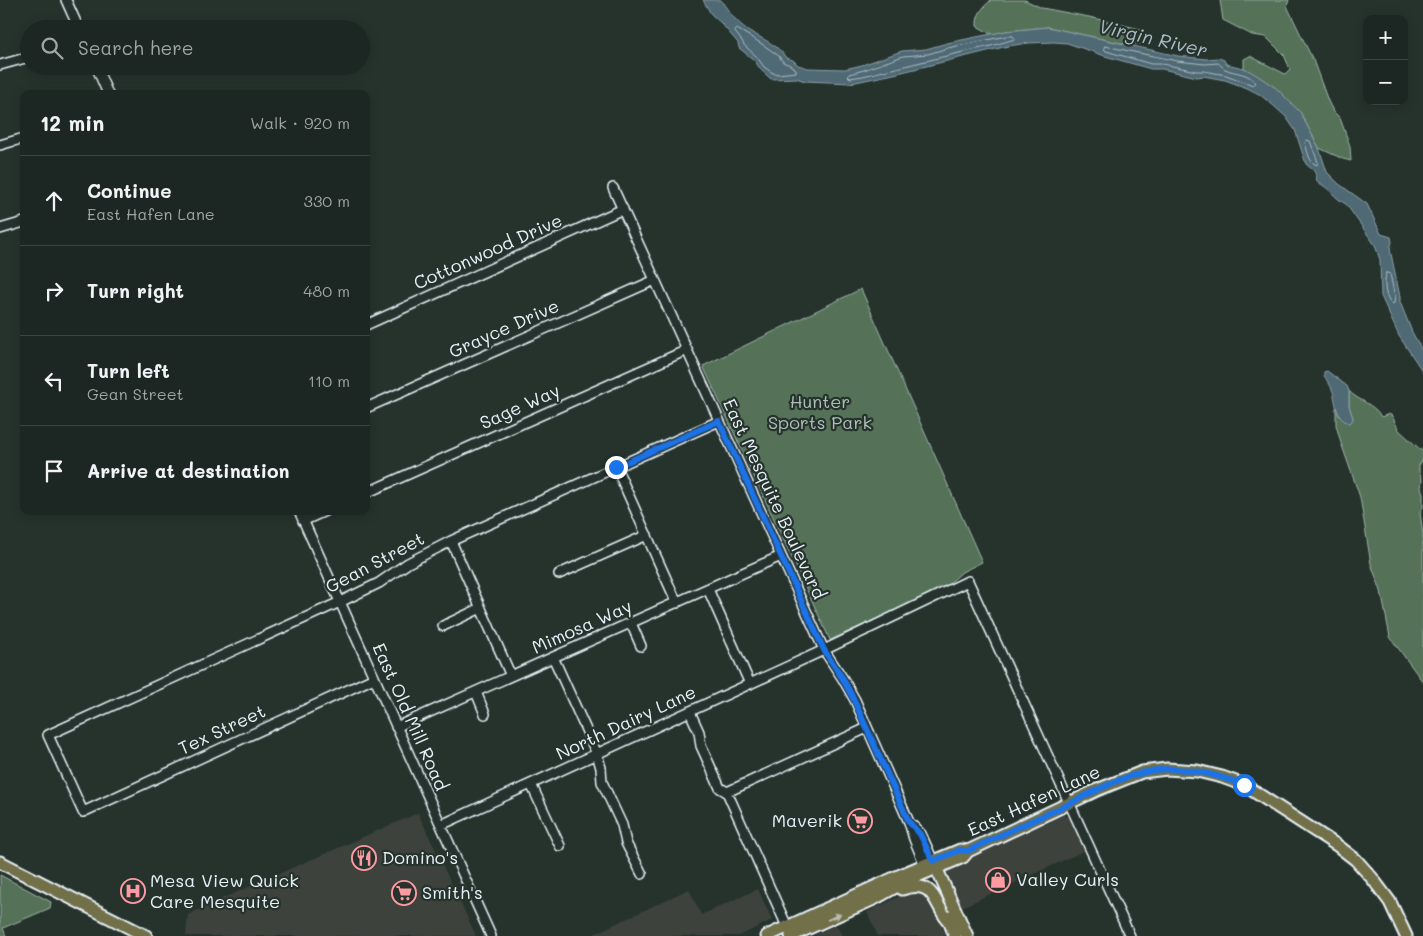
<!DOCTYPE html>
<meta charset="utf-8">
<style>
:root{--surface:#1c2622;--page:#29322f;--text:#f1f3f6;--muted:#a0a5a5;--line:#3a4340}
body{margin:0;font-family:Mali,sans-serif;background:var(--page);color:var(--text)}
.controls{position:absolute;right:15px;top:15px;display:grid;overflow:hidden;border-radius:10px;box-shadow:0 2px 12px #0003}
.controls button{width:45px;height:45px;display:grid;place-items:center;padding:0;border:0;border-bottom:1px solid var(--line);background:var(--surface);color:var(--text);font:25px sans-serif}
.stop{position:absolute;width:15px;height:15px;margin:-11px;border:4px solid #1a73e8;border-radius:50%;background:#fff}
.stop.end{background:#1a73e8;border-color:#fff;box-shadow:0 1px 5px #0008}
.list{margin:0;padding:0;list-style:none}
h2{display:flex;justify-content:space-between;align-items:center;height:65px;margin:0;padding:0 20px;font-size:21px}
h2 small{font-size:16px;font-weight:400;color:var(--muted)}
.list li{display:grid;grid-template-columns:32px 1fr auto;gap:15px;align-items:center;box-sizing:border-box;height:90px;padding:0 20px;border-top:1px solid var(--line)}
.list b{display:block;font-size:19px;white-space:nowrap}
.list p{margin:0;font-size:16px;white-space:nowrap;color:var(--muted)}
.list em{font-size:16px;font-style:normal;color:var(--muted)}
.icon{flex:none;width:28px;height:28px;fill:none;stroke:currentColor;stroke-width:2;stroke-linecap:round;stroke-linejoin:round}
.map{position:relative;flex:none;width:1423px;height:936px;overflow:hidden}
.search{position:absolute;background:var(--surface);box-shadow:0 2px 12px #0003;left:20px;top:20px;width:350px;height:55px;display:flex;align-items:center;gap:12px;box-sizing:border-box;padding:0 18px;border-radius:28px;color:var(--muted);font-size:19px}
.panel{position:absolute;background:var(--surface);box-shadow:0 2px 12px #0003;left:20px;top:90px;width:350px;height:425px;border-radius:10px}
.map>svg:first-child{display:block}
</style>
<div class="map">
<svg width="1423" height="936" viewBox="0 0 1423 936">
<rect width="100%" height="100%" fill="#26332d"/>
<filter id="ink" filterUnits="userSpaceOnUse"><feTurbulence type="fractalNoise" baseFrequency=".02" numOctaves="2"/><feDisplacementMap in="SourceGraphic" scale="10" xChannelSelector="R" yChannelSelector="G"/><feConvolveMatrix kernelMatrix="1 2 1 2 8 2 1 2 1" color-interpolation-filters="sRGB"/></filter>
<g filter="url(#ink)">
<path fill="#3c433c" d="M418,813L476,936H186L188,915L219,900Z
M1063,815L1070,817L1086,850L962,907L947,873L948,868L951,866Z
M689,889L701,915L758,889L772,920L739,936H590Z
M911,892L921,893L927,898L935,909L946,936H878L867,912L905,894Z
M837,926L842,936H814L831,927Z"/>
<path fill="#557259" stroke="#9eb2a8" d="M991,0H1025L1042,8L1089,17L1140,29L1144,35L1142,43L1129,45L1048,27L1006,31L995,34L989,33L977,26C976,15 983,7 991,0Z
M1220,0H1289L1287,6L1313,60L1328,101L1333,111L1340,118L1350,146L1351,161L1343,159L1319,148L1300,112L1276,88L1244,68V59L1250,56L1285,74L1290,69L1284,55L1266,37L1252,35L1223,20Z
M861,289L982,562L962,572L943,589L830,640L703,366Z
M1349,391C1358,401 1375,404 1381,417L1389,414L1392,416L1399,430L1423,452V460L1419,465V472L1422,479L1421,488L1423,493V507L1420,512L1423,535V682L1390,637L1381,591L1371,564L1360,497L1341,443L1336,425V408L1339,416L1353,418L1349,406Z
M0,875L51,902L50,908L3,928L6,936H0Z"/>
<path fill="#506a75" stroke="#8da0a9" d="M703,0H721C728,11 737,23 748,30C761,39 778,44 786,58L793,60L798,65L808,68L845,69L862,65L902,51L926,49L947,43L1006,31L1048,27L1178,56L1206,59L1219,58L1224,60L1226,64L1244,68L1255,74L1276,88L1300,112L1319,148L1327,172L1339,184L1367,204L1381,234L1391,237L1392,242L1390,249L1400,297V302L1412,332L1423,352V372L1399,336L1381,296L1380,260L1375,245L1346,204C1335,199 1329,187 1317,182L1316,175L1314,171L1306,164L1295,130L1286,117L1274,106L1259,94L1247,88L1225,80L1203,76L1197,77L1162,69H1151L1105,56L1067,43L1054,42L1029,43L1008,46L894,74L851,83L805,81L796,78L771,79L761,70L754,60L739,48L738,43L722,24L711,14Z
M1327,371L1347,386L1349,391V406L1353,418L1352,421L1350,423C1334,420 1337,401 1332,389C1330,384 1326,380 1324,375V372Z"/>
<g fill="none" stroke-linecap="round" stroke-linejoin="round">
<path stroke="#abbbc4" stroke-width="1" d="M737,29L759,42L779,56L783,62L790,65L796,69V72L778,74L773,73L764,67L757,57L744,45L742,41L735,32Z
M1007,36H1013L1015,39L991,46L963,52L863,76L850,78L848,76L849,74L864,70L903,56L928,54L948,48Z
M1105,46L1177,61L1205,64L1218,63C1219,64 1224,68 1225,69C1236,74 1248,72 1256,83L1253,85L1226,75L1204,71H1196L1163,64H1151L1106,51L1104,49Z
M1307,140L1310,141L1318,162L1317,165C1308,162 1308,151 1305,143Z
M1386,273H1388L1390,274L1395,297L1394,303L1393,304C1384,298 1384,283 1386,273Z"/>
<defs>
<path id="minor" d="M66,0L79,29
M0,65L29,57
M96,66L108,94
M0,145L24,138
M613,188L824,650L843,679L855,700L909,822L914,839L925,865
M0,229L24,222
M366,325L623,209
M366,408L655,280
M616,467L677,603
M366,493L687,350
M299,511L491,936
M303,521L325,511
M451,541L511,676
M559,574L647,535
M708,589L750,684
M631,623L641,646
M443,626L481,608
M553,657L597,754L601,768L602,782L622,825L626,843L642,874
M374,678L83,812L48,735L340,602L379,583L408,563L451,541L719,421
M476,692L485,714
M690,712L699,732L701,746L711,768L720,788L727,792L789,931
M396,727L781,556
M531,784L560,846
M727,792L867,728
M911,824L921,834L933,861
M441,825L824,650L968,581L1130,936"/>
<path id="major" d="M0,862L146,936
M934,863L967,936
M902,889C936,878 933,904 950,923
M948,917L950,923L955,936
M767,936L905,873L960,850L968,851
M791,936L876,898L908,880L963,857L968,851L1097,790L1142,772L1167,769L1197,771L1222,777L1244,785L1338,846L1356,860L1372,878L1390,902L1406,936"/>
</defs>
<use href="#minor" stroke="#e8f1f8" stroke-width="12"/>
<use href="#major" stroke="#e8f1f8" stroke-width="15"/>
<use href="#minor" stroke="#26332d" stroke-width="9"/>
<use href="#major" stroke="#726f4a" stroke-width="11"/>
</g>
<defs><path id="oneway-solid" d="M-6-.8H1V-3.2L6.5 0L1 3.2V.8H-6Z" transform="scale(1.25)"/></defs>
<use fill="#b9bdb2" href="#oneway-solid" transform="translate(834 917) rotate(-24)"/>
</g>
<g fill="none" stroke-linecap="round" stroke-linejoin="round" filter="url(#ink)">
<path stroke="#1a73e8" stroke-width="6" d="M616,467L719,421L824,650L843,679L854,700L909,822L920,834L933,861L960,850L968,851C1001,835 1035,819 1069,804C1099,789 1131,771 1166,769C1193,768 1219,776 1244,785"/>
</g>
<defs>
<symbol id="supermarket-ring" viewBox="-11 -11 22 22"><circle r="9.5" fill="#26332d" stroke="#ff9aa2" stroke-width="1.5"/><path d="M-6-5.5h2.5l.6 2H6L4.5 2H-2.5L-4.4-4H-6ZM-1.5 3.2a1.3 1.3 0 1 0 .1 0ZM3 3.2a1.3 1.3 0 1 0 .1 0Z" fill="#ff9aa2"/></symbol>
<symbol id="restaurant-ring" viewBox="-11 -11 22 22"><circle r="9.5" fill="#26332d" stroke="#ff9aa2" stroke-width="1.5"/><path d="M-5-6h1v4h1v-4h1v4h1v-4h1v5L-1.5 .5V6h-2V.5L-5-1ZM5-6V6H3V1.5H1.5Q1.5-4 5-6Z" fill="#ff9aa2"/></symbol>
<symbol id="shop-ring" viewBox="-11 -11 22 22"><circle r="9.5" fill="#26332d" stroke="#ff9aa2" stroke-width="1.5"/><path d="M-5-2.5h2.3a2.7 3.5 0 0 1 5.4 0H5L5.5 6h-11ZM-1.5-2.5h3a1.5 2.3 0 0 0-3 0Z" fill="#ff9aa2"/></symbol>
<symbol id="hospital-ring" viewBox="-11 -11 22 22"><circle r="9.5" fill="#26332d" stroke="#ff9aa2" stroke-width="1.5"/><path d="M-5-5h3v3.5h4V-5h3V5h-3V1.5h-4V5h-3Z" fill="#ff9aa2"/></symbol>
</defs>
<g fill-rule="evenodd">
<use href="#supermarket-ring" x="846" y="807" width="28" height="28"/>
<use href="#restaurant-ring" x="350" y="844" width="28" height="28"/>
<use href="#shop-ring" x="984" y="866" width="28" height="28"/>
<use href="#hospital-ring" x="119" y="877" width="28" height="28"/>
<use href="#supermarket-ring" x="390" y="879" width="28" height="28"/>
</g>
<g text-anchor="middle" stroke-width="4.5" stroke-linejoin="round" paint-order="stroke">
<g font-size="18" fill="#e8f1f8" stroke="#26332d">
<text transform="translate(488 252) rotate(-24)" y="6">Cottonwood Drive</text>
<text transform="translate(504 329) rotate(-24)" y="6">Grayce Drive</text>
<text transform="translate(520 407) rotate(-24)" y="6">Sage Way</text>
<text transform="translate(774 499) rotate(65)" y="6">East Mesquite Boulevard</text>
<text transform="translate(375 563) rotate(-28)" y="6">Gean Street</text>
<text transform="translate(582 627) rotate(-24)" y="6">Mimosa Way</text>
<text transform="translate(410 717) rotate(66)" y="6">East Old Mill Road</text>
<text transform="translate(626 723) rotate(-25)" y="6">North Dairy Lane</text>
<text transform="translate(222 730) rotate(-25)" y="6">Tex Street</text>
<text transform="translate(1034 801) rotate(-25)" y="6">East Hafen Lane</text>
</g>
<g font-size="18" fill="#adbeb8" stroke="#26332d">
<text x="820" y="408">Hunter<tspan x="820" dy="21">Sports Park</tspan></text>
</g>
<g font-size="18" fill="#e8f1f8" stroke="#26332d" text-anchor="start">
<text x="842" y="827" text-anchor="end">Maverik</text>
<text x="382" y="864">Domino's</text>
<text x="1016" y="886">Valley Curls</text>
<text x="150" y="887">Mesa View Quick<tspan x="150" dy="21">Care Mesquite</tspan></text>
<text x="422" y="899">Smith's</text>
</g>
<g font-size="19" font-style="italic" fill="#abbbc4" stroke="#26332d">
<text transform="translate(1153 38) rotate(13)" y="7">Virgin River</text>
</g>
</g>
</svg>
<div class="controls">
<button>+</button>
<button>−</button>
</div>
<div class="stop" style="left:1244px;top:785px"></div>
<div class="stop end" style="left:616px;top:467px"></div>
<div class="search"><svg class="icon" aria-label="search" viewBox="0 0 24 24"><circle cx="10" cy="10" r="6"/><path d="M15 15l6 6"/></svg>Search here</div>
<section class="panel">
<h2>12 min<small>Walk · 920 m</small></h2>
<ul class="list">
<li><svg class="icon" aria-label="ahead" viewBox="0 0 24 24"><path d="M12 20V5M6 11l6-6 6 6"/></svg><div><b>Continue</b><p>East Hafen Lane</p></div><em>330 m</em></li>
<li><svg class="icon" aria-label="right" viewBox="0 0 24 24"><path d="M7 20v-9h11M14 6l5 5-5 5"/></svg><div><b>Turn right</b></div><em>480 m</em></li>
<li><svg class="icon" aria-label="left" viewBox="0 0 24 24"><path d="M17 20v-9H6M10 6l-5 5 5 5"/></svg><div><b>Turn left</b><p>Gean Street</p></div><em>110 m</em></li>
<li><svg class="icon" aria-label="arrive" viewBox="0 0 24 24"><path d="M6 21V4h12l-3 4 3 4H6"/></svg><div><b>Arrive at destination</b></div></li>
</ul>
</section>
</div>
